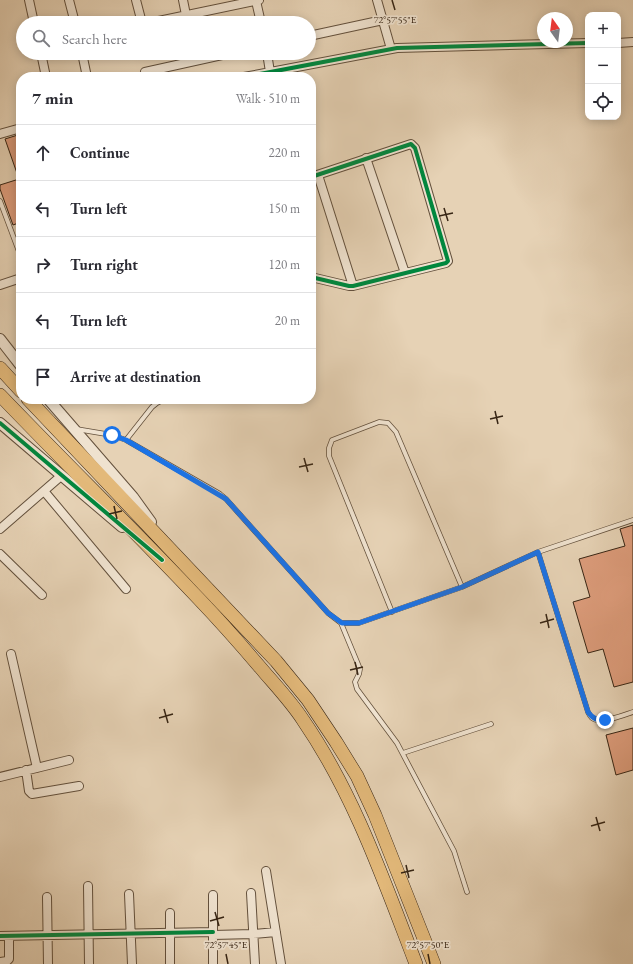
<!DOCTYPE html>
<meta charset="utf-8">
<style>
:root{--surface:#fff;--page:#f2f2f3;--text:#2b2b33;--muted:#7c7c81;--line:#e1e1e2}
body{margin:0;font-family:"EB Garamond",serif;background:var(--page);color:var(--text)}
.controls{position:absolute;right:12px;top:12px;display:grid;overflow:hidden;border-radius:8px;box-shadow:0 2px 10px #0003}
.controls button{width:36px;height:36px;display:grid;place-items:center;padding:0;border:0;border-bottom:1px solid var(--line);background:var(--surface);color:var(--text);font:20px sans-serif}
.compass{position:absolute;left:537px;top:12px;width:36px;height:36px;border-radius:50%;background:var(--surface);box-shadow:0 2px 10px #0003;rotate:346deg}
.stop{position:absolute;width:12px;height:12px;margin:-9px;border:3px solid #1a73e8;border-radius:50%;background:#fff}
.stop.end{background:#1a73e8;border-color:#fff;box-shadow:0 1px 4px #0008}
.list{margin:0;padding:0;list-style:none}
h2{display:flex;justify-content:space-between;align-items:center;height:52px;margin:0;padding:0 16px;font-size:17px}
h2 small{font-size:13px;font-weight:400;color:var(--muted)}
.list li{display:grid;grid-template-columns:26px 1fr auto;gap:12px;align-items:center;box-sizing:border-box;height:56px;padding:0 16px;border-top:1px solid var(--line)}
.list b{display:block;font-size:15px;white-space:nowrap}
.list em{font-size:13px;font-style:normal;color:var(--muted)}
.icon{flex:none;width:22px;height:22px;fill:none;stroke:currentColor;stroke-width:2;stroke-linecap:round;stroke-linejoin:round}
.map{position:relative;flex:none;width:633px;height:964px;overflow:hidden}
.search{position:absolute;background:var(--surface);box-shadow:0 2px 10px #0003;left:16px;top:16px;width:300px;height:44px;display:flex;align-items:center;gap:10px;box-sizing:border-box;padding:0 14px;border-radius:22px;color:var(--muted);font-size:15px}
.panel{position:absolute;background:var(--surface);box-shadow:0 2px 10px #0003;left:16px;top:72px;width:300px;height:332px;border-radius:16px}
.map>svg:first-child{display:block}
</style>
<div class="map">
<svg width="633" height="964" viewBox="0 0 633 964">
<rect width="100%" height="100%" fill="#e6d2b5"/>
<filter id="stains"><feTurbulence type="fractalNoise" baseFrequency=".005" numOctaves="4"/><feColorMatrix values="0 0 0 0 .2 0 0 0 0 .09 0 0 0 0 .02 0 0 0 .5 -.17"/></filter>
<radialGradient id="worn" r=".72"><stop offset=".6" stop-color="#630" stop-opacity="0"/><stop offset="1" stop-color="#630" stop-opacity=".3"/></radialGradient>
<path fill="#de9d7c" stroke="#372514" d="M21,134V222L13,225L0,189V185L19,179L5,139Z
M633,525V682L614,687L603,649L588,653L573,602L590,597L579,559L625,546L620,529Z
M633,728V770L616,775L606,735Z"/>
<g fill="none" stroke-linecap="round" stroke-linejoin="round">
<defs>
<path id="service" d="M0,201L21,257
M76,429L112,435L126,440L220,494L226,499L328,613L341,623H359L462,587L538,552L588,712C589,714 590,716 592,718C600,725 624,715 633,712
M126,440L152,407L157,403L165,399
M538,552L633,520
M392,612L329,456V448L332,440L379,422L388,423L396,432L462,587
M341,623L360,669L359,674L355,682L357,689L397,743L454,851L467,892
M403,753L491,724"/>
<path id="minor" d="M29,0L34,23
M69,0L75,23
M136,0L142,23
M183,0L186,15
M377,0L391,49
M256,1L261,23
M149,23L259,0
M309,36L383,20
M618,43L633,42
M41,53L46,77
M82,53L87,77
M267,53L270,72
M145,72L231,53
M244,77L397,48L588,43
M0,134L21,128
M366,158L405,273
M318,175L353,286
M311,177L411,144L415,148L448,261L446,263L353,286H349L311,277
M0,285L21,278
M44,491L126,589
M0,529L61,476
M0,554L42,595
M11,654L37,768
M26,770L29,791L32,794L79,786
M0,777L69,760
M266,871L281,964
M88,886L89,964
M251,893L255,964
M129,894L132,964
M213,895V964
M47,897L48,964
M213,935L253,934L276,932
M0,936L213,932
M0,962L7,961L9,959V936
M170,964V913"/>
<path id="tertiary" d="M0,339L21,366
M48,399L133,497L151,522
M0,423L122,527"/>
<path id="trunk" d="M0,368L21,391
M0,395C65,463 133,529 198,598C221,622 243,647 265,673C278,688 292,703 303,720C354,794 384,881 416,964
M28,399L276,661L308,700L336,742L357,776L375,815L434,964"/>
</defs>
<use href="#service" stroke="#63503c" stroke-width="5.5"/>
<use href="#minor" stroke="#63503c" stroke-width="10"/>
<use href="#tertiary" stroke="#63503c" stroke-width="12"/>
<use href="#trunk" stroke="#372514" stroke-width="14"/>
<use href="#service" stroke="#efe2cf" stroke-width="4"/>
<use href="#minor" stroke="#efe2cf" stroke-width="8"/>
<use href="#tertiary" stroke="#efe2cf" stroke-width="10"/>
<use href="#trunk" stroke="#e3b97a" stroke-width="13"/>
<defs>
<path id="cycleway" d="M244,77L397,48L588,43
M311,177L411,144L415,148L448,261L446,263L353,286H349L311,277
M0,423L162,560
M0,936L213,932"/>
</defs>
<use href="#cycleway" stroke="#efe2cf" stroke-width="6"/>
<use href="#cycleway" stroke="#00873e" stroke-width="4"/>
</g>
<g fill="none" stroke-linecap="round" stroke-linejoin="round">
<path stroke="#1a73e8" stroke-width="5" d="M112,435L126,440L226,499L328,613L342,623H359L462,587L538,552L588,712C593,719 597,720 605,720"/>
</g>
<path fill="none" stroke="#372514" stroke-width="1.5" d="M392,0L395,10M444,208L448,221M439,216L453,213M495,411L498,424M490,419L503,416M304,458L308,472M299,467L313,464M114,506L117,519M109,514L122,511M546,614L549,628M540,623L554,619M355,662L358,675M350,670L363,667M164,709L168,723M159,718L173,714M596,817L600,831M591,826L605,822M406,865L409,878M401,873L414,870M215,912L219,926M210,921L224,917M226,954L228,964M428,954L430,964"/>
<g font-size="10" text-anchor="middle" fill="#372514" stroke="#efe2cf" stroke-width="3.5" stroke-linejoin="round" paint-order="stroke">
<text x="395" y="23">72°57'55"E</text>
<text x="226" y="948">72°57'45"E</text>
<text x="428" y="948">72°57'50"E</text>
</g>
<rect width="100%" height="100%" filter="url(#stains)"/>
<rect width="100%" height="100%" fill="url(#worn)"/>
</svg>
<div class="controls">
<button>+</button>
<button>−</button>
<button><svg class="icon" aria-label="locate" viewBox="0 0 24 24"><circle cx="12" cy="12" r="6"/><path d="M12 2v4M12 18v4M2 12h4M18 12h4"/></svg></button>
</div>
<svg class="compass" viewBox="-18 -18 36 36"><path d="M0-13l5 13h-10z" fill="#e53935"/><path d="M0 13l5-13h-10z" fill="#7c7c81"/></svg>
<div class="stop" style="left:112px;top:435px"></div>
<div class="stop end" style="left:605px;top:720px"></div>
<div class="search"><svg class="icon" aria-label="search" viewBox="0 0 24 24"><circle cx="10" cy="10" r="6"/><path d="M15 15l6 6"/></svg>Search here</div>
<section class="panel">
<h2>7 min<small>Walk · 510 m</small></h2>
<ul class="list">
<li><svg class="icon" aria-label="ahead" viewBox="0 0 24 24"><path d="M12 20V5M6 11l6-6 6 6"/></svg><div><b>Continue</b></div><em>220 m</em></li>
<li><svg class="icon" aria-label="left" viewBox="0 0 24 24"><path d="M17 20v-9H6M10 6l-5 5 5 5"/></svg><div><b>Turn left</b></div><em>150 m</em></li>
<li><svg class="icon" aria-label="right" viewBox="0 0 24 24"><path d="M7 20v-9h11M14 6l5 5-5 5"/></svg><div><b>Turn right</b></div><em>120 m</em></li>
<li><svg class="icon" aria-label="left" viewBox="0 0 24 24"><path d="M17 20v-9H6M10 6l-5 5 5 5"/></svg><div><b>Turn left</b></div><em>20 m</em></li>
<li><svg class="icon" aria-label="arrive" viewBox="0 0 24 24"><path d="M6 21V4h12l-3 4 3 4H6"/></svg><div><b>Arrive at destination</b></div></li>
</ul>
</section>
</div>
